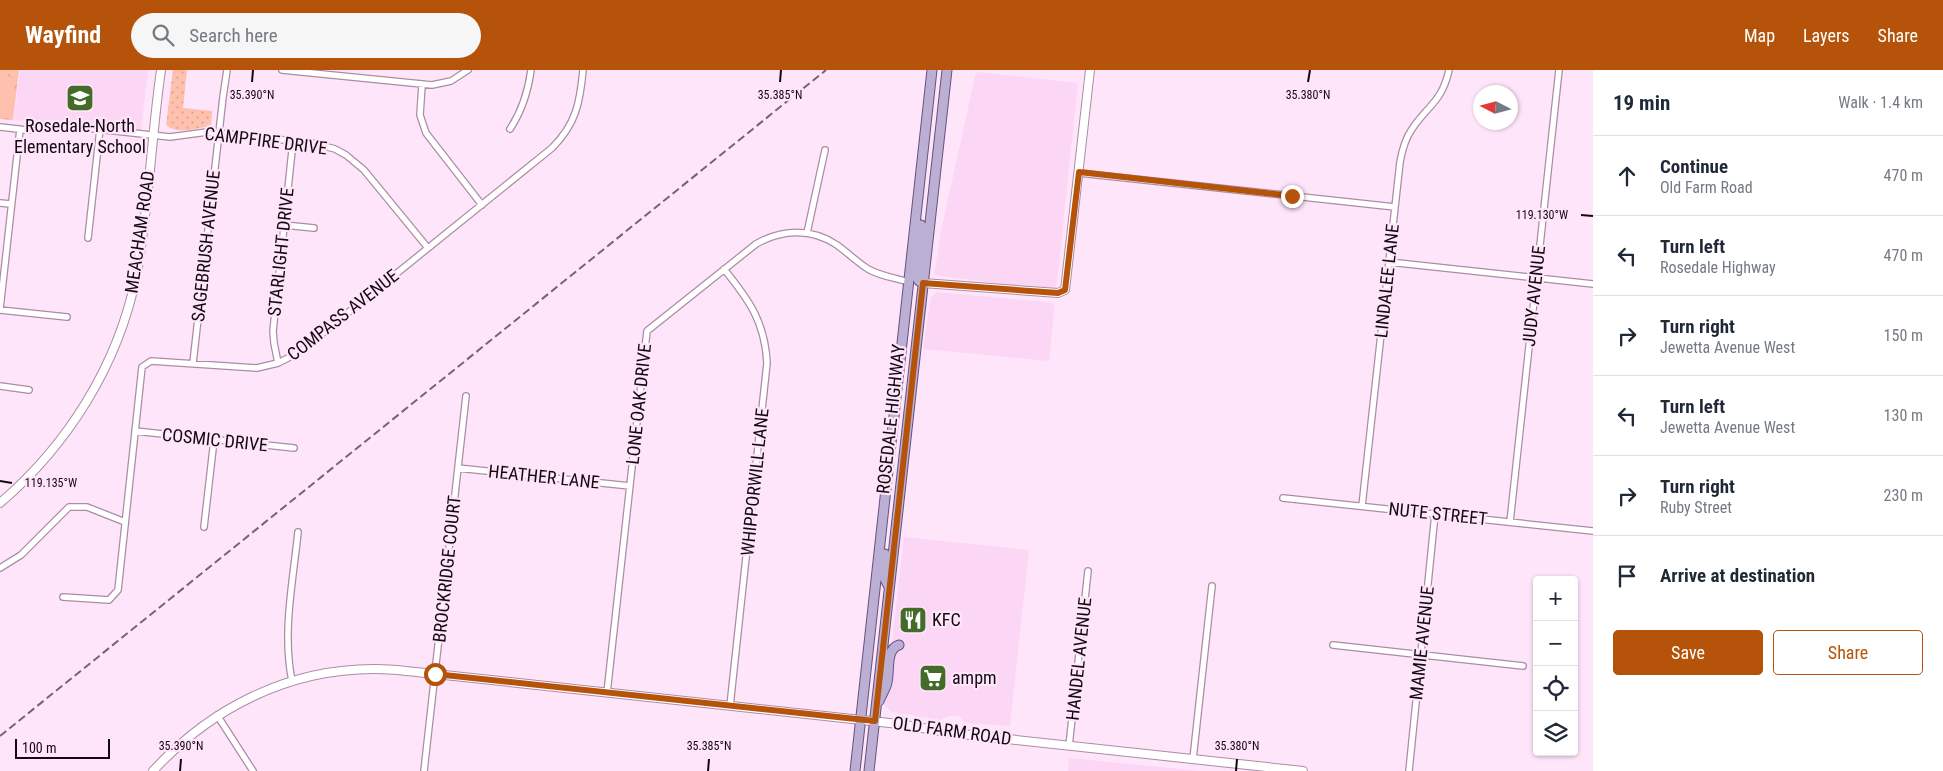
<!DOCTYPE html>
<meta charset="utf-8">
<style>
:root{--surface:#fff;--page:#f6f6f7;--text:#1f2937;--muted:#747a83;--line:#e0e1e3;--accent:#b45309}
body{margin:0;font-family:"Roboto Condensed",sans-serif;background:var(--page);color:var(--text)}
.controls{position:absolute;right:15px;bottom:15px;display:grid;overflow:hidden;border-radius:5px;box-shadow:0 1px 4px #0004}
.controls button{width:45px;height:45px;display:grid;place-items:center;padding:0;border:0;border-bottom:1px solid var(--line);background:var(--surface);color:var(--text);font:25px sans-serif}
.compass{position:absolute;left:1473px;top:15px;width:45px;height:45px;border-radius:50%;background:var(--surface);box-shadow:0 1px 4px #0004;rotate:276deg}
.scale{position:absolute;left:15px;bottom:12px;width:95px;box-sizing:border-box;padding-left:5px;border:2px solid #130911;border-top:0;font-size:14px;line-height:18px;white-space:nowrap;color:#130911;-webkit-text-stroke:4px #ffe5fa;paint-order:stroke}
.stop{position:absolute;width:15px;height:15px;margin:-11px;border:4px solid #b45309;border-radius:50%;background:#fff}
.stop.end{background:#b45309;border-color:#fff;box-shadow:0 1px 5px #0008}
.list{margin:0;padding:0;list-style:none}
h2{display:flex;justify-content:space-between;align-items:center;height:65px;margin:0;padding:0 20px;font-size:21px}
h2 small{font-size:16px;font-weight:400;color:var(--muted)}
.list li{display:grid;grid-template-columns:32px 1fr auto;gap:15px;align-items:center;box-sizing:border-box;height:80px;padding:0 20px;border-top:1px solid var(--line)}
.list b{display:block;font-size:19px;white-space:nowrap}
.list p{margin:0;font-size:16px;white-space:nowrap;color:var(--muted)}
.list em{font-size:16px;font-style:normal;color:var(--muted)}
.actions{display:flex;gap:10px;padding:15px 20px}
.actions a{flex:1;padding:11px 0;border:1px solid var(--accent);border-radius:5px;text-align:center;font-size:18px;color:var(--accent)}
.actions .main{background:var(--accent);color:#fff}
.icon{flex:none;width:28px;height:28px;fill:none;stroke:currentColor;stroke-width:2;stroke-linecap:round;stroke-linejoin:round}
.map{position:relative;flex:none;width:1593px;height:701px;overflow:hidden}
header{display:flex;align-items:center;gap:30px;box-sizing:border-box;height:70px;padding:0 25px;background:var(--accent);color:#fff}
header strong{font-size:24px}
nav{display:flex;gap:28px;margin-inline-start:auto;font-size:18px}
.search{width:350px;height:45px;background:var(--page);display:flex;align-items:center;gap:12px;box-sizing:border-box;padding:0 18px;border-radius:28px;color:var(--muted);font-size:19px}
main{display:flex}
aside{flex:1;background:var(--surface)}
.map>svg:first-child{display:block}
</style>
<header>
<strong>Wayfind</strong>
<div class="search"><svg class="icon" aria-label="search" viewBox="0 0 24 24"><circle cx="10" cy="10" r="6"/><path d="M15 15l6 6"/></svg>Search here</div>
<nav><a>Map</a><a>Layers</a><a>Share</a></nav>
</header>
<main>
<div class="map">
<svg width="1593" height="701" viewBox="0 0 1593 701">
<defs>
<pattern id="grass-dots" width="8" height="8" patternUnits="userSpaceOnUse" patternTransform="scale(1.25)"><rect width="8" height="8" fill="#ffc1ae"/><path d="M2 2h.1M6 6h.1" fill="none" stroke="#daa495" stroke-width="1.8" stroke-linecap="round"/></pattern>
<pattern id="park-crowns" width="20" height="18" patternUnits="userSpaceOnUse" patternTransform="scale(1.25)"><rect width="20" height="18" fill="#ffc1ae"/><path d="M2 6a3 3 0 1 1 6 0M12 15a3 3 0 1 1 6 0" fill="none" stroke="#daa495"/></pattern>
</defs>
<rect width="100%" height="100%" fill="#ffe5fa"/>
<path fill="#fcd6f5" d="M20,0H148L141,60L14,50Z
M976,2L1078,13L1056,221L934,205L941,161Z
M936,222L1055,233L1049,291L923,279L931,227Z
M904,467L1029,480L1010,656L965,653L959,646H948L941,650L892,642L884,635L891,614L895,586L892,571Z
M1069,688L1200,701H1068Z"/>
<path fill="url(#grass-dots)" d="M173,0H187L183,38L212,41L211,56C197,58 178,65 166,55Z"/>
<path fill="url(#park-crowns)" d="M0,0H19L13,50L0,49Z"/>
<path fill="#ffc1ae" d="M0,0H6L15,21L12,47L0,46Z"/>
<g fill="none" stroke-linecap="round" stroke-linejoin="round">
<defs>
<path id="street" d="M282,0L432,15L451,11L468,0
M422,15L420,45L426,63L482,135
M0,57L27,60L69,56L170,67L207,62L219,63L313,73L335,79L346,85L364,100L428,178
M510,59C522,41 528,22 531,0
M1079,103L1395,137
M0,133L11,134
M284,155L314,158
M807,163L825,80
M88,168L100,59
M1389,192L1593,214
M724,199C749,230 765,252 767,293L730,636
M0,239L20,59
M0,240L67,247
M193,293L223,27L227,0
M278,293L274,273L273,261L293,71
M0,316L29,320
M135,361L294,378
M458,398L630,416
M1283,428L1593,461
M1362,436L1400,92C1402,81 1405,69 1412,59C1428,35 1442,32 1449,0
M1510,452L1559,0
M204,457L214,370
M0,498L21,485L69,437H87L125,452
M63,527L109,530L118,520L142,297L151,291L257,298L278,293L298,283L552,78C576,54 580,33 583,0
M1333,575L1523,596
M292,611C282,562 293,512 298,462
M607,623L647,261L756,174C782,159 812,158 837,175C848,183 857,192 868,199C880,206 895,208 909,212
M217,645L253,701
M1069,676L1088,501
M1193,689L1212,516
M424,701L466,326
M1409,701L1435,444"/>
<path id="secondary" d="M923,213L1058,223L1065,220L1090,0
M0,433C68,375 118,295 136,207C149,139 151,69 161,0
M153,701C211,638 288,599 374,599C395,599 415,602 435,604L899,654L952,663L1303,701"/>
<path id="primary" d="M921,155L916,206L919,211L923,213
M885,484L884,507L889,517
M879,631C881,626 884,621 886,616C891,603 884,580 899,575
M855,701L932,0
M869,701L947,0"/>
</defs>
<use href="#street" stroke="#aa8da5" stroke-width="8"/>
<use href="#secondary" stroke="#aa8da5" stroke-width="10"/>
<use href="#primary" stroke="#64527e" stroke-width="11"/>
<use href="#street" stroke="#fff" stroke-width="5.5"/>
<use href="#secondary" stroke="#fff" stroke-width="8"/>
<use href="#primary" stroke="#bcafd4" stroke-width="9"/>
<path stroke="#756472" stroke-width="2" stroke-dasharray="8 4" stroke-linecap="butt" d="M0,666L826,0"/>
</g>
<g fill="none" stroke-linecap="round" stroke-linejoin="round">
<path stroke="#b45309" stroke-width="6" d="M435,604L875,651L923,213L1058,223L1065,220L1079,102L1292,126"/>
</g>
<path fill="none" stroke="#130911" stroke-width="2" d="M252,12L253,0M780,12L781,0M1308,12L1310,0M1581,145L1593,146M0,411L12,413M180,701L181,689M708,701L709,689M1236,701L1237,689"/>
<defs>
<symbol id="school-square" viewBox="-11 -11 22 22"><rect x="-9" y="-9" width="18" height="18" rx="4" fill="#426c28" stroke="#ffe5fa"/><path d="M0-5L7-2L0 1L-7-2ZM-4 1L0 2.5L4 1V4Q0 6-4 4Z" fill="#fff"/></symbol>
<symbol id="restaurant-square" viewBox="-11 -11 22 22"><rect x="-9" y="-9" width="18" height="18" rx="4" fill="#426c28" stroke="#ffe5fa"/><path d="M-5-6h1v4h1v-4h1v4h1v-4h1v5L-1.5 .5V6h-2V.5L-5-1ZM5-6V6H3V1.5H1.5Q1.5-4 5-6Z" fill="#fff"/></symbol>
<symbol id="supermarket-square" viewBox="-11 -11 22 22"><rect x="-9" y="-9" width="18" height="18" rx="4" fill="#426c28" stroke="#ffe5fa"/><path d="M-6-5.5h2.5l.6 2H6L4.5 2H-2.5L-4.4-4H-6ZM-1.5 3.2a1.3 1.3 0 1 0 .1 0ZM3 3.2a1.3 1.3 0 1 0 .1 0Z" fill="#fff"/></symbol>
</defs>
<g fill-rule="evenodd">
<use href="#school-square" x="64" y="12" width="32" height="32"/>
<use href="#restaurant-square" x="897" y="534" width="32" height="32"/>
<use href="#supermarket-square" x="917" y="592" width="32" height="32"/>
</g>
<g text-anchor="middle" stroke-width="4.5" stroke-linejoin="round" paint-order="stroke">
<g font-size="18" fill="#130911" stroke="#ffe5fa" text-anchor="start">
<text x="80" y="62" text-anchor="middle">Rosedale-North<tspan x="80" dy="21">Elementary School</tspan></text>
<text x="932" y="556">KFC</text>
<text x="952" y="614">ampm</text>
</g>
<g font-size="18" fill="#130911" stroke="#ffe5fa">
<text transform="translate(266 71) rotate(7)" y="6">CAMPFIRE DRIVE</text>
<text transform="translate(140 162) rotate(-82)" y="6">MEACHAM ROAD</text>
<text transform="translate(206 176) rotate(-84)" y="6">SAGEBRUSH AVENUE</text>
<text transform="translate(281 182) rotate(-84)" y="6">STARLIGHT DRIVE</text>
<text transform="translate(1387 211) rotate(-84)" y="6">LINDALEE LANE</text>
<text transform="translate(1534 226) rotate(-84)" y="6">JUDY AVENUE</text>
<text transform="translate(343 245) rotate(-38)" y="6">COMPASS AVENUE</text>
<text transform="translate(639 334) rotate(-84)" y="6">LONE OAK DRIVE</text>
<text transform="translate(891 349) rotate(-84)" y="6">ROSEDALE HIGHWAY</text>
<text transform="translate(215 370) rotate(6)" y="6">COSMIC DRIVE</text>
<text transform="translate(544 407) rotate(6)" y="6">HEATHER LANE</text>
<text transform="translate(755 412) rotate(-84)" y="6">WHIPPORWILL LANE</text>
<text transform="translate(1438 444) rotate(6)" y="6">NUTE STREET</text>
<text transform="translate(447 499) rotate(-84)" y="6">BROCKRIDGE COURT</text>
<text transform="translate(1422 573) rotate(-84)" y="6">MAMIE AVENUE</text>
<text transform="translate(1079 589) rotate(-84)" y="6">HANDEL AVENUE</text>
<text transform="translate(952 661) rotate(8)" y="6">OLD FARM ROAD</text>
</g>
</g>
<g font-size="12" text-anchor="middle" fill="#130911" stroke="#ffe5fa" stroke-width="4.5" stroke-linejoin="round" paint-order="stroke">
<text x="252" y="29">35.390°N</text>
<text x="780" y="29">35.385°N</text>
<text x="1308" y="29">35.380°N</text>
<text x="1542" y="149">119.130°W</text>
<text x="51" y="417">119.135°W</text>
<text x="181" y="680">35.390°N</text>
<text x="709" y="680">35.385°N</text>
<text x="1237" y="680">35.380°N</text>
</g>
</svg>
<div class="controls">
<button>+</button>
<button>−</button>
<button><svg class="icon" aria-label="locate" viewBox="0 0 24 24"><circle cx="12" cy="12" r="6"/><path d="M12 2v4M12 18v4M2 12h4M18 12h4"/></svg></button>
<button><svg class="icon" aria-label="layers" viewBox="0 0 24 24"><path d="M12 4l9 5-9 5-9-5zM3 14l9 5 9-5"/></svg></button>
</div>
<svg class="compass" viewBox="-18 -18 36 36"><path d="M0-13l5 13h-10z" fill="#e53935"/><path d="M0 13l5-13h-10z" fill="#747a83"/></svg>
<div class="scale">100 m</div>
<div class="stop" style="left:435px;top:604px"></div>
<div class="stop end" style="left:1292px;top:126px"></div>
</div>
<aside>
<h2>19 min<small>Walk · 1.4 km</small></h2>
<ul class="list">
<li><svg class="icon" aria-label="ahead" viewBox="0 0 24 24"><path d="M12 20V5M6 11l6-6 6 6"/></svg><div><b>Continue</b><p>Old Farm Road</p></div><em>470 m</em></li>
<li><svg class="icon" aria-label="left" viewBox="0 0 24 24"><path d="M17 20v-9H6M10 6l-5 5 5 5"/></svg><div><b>Turn left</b><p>Rosedale Highway</p></div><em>470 m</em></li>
<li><svg class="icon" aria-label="right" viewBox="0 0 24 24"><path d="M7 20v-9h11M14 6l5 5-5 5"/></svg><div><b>Turn right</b><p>Jewetta Avenue West</p></div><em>150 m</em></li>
<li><svg class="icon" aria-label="left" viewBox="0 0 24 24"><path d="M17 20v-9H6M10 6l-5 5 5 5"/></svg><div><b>Turn left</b><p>Jewetta Avenue West</p></div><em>130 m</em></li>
<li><svg class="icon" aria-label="right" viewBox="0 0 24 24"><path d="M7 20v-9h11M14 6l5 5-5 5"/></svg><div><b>Turn right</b><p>Ruby Street</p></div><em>230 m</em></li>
<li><svg class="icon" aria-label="arrive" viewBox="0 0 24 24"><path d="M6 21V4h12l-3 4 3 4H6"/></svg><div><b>Arrive at destination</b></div></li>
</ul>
<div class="actions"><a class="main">Save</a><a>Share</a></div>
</aside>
</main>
